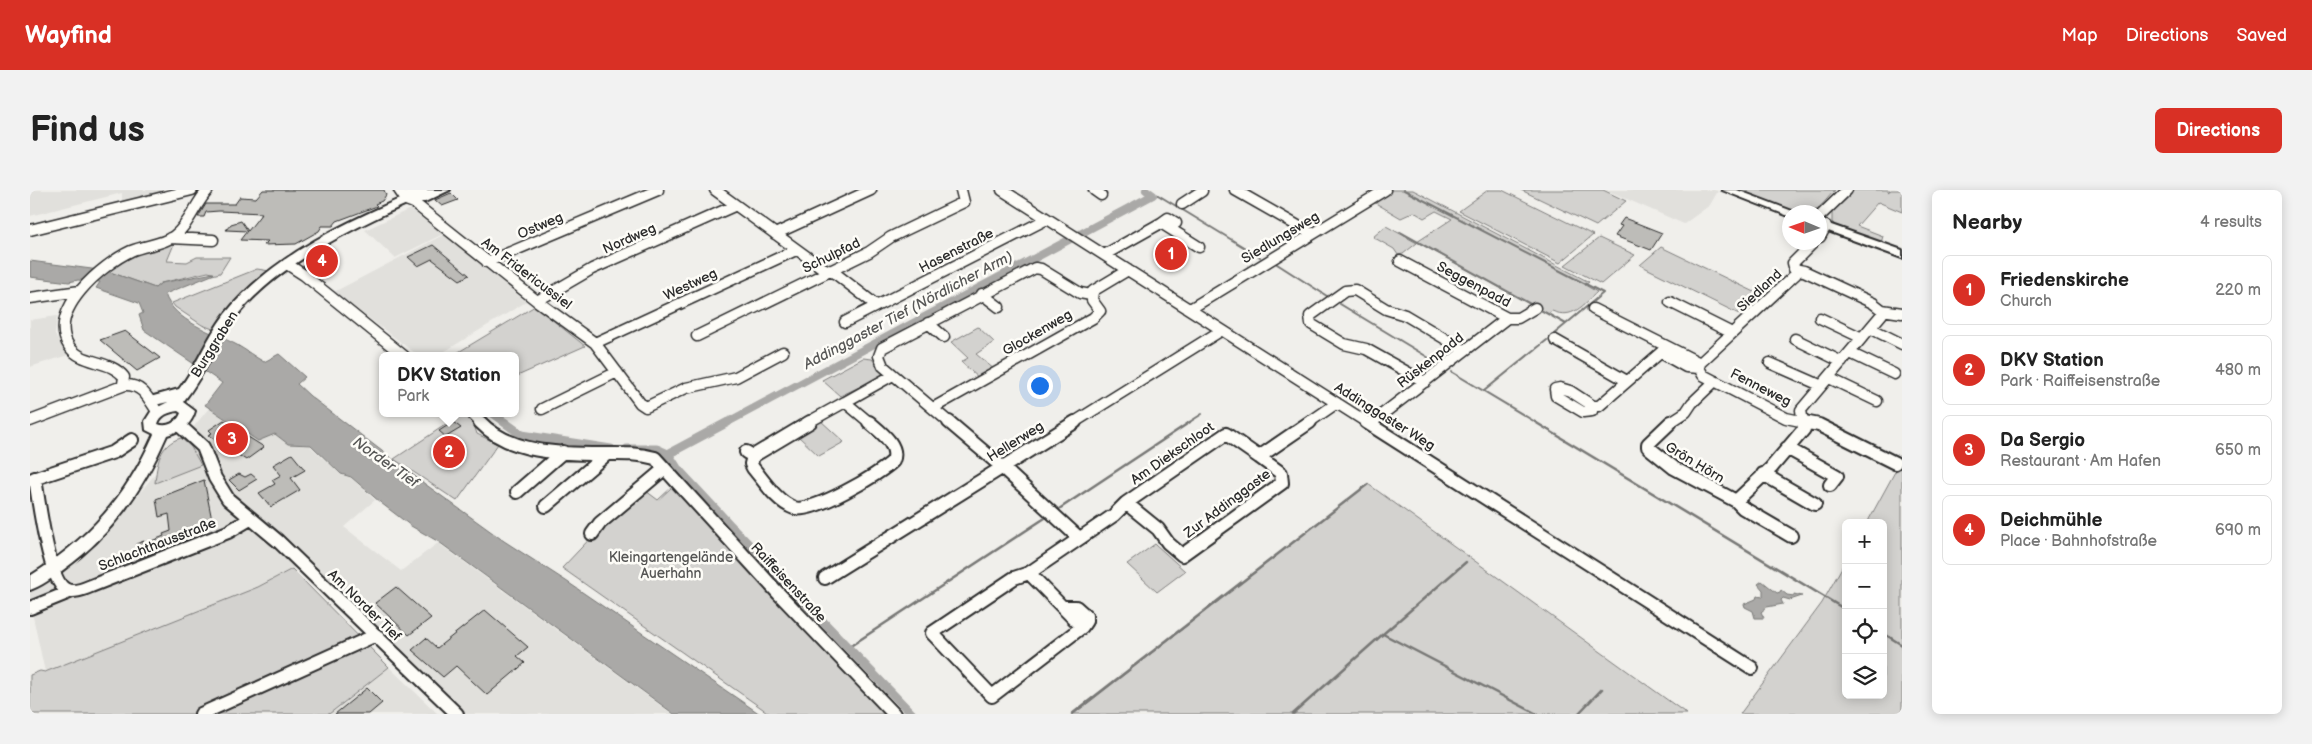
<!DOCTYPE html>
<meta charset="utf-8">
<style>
:root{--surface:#fff;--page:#f2f2f2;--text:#222;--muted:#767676;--line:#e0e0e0;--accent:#d93025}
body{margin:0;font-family:"Balsamiq Sans",sans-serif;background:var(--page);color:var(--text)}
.controls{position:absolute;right:15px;bottom:15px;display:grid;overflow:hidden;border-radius:8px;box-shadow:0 2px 12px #0003}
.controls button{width:45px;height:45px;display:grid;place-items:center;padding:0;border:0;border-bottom:1px solid var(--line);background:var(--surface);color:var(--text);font:25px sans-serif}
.compass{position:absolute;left:1752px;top:15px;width:45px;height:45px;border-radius:50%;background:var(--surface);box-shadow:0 2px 12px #0003;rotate:272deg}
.you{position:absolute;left:1009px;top:195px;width:18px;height:18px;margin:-12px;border:4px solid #fff;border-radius:50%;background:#1a73e8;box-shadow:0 0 0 8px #1a73e833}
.badge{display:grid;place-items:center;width:32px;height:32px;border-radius:50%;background:var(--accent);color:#fff;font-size:16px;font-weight:700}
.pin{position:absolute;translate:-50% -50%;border:2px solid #fff;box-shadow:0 1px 5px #0006}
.popup{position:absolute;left:349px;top:162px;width:140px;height:65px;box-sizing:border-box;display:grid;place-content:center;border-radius:8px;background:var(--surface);filter:drop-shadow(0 1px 4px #0005);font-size:16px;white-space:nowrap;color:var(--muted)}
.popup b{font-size:19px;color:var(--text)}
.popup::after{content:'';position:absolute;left:50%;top:100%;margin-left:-10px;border:10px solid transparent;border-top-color:var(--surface)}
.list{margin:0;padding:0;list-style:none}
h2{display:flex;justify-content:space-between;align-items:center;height:65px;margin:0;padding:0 20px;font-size:21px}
h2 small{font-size:16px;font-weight:400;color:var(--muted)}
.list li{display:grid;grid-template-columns:32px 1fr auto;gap:15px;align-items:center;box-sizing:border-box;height:70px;margin:0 10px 10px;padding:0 10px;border:1px solid var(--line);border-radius:8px}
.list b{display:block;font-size:19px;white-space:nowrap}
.list p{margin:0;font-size:16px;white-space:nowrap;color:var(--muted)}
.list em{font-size:16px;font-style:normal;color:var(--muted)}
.icon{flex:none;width:28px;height:28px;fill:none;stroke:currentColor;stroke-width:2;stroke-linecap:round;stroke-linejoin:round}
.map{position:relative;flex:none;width:1872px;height:524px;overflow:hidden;border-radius:8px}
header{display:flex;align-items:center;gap:30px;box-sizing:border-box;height:70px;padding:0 25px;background:var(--accent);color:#fff}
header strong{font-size:24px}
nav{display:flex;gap:28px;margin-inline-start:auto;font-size:18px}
.intro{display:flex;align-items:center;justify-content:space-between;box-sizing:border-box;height:120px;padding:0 30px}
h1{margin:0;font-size:35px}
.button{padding:12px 22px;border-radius:8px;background:var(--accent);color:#fff;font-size:18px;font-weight:700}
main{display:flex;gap:30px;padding:0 30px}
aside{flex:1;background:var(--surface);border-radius:8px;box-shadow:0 2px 12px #0003}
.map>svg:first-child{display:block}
</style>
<header>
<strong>Wayfind</strong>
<nav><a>Map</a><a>Directions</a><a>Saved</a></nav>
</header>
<div class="intro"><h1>Find us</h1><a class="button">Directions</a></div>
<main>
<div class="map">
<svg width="1872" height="524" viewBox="0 0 1872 524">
<rect width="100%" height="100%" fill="#f0efeb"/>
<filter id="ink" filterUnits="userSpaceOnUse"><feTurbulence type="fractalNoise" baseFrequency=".02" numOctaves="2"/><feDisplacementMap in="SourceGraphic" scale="10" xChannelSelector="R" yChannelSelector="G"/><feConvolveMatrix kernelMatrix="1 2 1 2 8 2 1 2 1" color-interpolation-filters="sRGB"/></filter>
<g filter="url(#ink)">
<path fill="#e1e0dc" d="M0,0H147L92,15V3L0,26Z
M1576,0H1684L1688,1L1680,15L1654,34Z
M380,19L413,44L365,68L335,40Z
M415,44L496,112L407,166H389L304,102Z
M27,126L25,145L38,165L0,177V130Z
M179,218L228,251L245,244L258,254L280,256L311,285L321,288L345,310L314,337L371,381L408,353L642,524H435L276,371L228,397L98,451L15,482L0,413V399L61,356L85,333Z
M359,477L408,524H299Z"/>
<path fill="#d3d2cf" stroke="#7f7e7d" d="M1360,0H1383L1559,92L1555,95L1567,102C1553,115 1543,130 1522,121L1518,124L1387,52L1422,29L1406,21L1394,28L1384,22L1371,28L1342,11Z
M1458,0H1472L1563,45L1530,73L1429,21Z
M1491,0H1573L1596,11L1566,36Z
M1703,0H1805C1798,7 1791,18 1782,22C1764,28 1721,7 1703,0Z
M1824,0H1860L1858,2L1861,0H1872V22L1848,12L1827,36L1853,46L1851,53L1809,39L1802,32V22Z
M1356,36L1387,53L1373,64L1368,65L1364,59L1343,47Z
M1569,48L1605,65L1571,94L1535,75Z
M144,54L137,71L157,72L167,67H200L190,83L182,85L183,83L178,82L131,93L125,98L77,81C92,64 122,55 144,54Z
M1631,57L1733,106L1713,126L1610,75Z
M227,79L240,81L213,104L183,139L172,135L145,117L142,113Z
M505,116L555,156L485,187V166H422Z
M948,137L964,152L946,164L965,180L950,189L931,172L938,168L921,152Z
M833,168L842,169L853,183L851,187L810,206L792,190Z
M433,223L443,232L447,244L468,254L427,311L364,269Z
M790,230L814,252L789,266L766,244Z
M151,248L161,257L171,275L125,293C127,274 129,254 151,248Z
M1872,269V524H1710L1792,413L1816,370V505H1853V333H1837Z
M1338,294L1657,524H1044Z
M642,297H645L751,398L871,524H740L532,378L569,339L616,301L628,310Z
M1125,354L1155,381L1127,402L1097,374Z
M262,379L359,477L299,524H0V485L10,481L15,482L228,397Z"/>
<path fill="#aaa9a7" stroke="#777775" d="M0,71L77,81L125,98L131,93L184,83L182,85L135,104C144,132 183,142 207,155C216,160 225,167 234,172L249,164L275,187L267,194L280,206L395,294L474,351L536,391L730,524H644L409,352L381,336L351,313L321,287L311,284L281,255L258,254L245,244L228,251L175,215L192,193L114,140L109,125L113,123L109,113L66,98L70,92L48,90L39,92L0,87Z
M1732,391L1747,403L1750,402L1751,400L1757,405L1764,406V404L1772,406L1760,410L1753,408L1751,410L1753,414L1737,417L1731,422L1734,428H1725L1723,421L1715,417L1714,414L1726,409L1727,406L1733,407V400L1728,394Z"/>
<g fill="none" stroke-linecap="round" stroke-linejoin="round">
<path stroke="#777775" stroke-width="2" d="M1374,0L1573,103L1536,134
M1123,5H1128L1230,67
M1370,42L1502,115
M1247,74L1300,108
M1310,114L1409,174
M1507,118L1536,134L1524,144
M1422,182L1507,233
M1454,201L1517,150
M1158,233L1172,224"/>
<path stroke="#777775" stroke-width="2.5" d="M1505,232L1816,420
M1029,319L1160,232
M1853,443L1872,455
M1353,444L1436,372
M819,457L1015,328
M1042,524L1338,294
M1263,524L1353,444L1507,524
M1548,524L1572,499"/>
<path stroke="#aaa9a7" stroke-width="8" d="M462,223L476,233
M696,233L1123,5L1116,0"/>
<path stroke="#aaa9a7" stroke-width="9" d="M474,232L492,245L581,259
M698,232L638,264L647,278L700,335L882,524
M597,259H627L638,264"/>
</g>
<path fill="#bdbcb8" stroke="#2b2b2b" d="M233,0H354L356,5L352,11L345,14L347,16L307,31L303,36H292L289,41L266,54L234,55L238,51L210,50L217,41L196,40L201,34L211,31L218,41L232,23L189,21L176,22L174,27H168L176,14H205L210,7L226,8Z
M421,3L428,10L412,16L405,10Z
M1594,28L1632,43L1621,60L1585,46L1592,36L1589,35Z
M403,55L439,85L430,90L402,69L388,76L378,67Z
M1137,56L1153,66L1146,71L1129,61Z
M295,61L306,69L285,80L279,81L273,76L291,67L288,65Z
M95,141L130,168L107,181L70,150Z
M194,230L207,240L234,257L216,270L178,245L182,243L179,240Z
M423,232L431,238L416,247L409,241Z
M262,264L275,280L261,288L270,300L241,317L229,303L245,294L242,290L251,285L243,275Z
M209,284L215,287L221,284L227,289L209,300L199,290Z
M174,290L183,335L162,343L156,350L108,368L106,354L114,351V354L134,346L133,344L141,341L139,324L129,327L126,309Z
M366,397L401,428L379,445L345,413Z
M455,420L498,457L487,466L495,473L457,505L426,476L413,487L382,460L396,448L407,458Z
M337,498L352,513L339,524H305Z"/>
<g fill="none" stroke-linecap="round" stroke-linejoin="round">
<defs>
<path id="minor-far1" d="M369,0L376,10L384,13
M381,0L385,6L384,13
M685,0L791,77L806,84L846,115
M972,0L1338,233
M1064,0L1071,5
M1205,0L1282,44
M384,13L507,111L565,153L610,213L616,217L656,198L706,187L753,162
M1152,14L1172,1
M1790,26L1817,0
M1131,33L1138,28L1146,33L1139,38
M0,40L162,0
M745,44L841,0
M1790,47L1796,36
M140,48L183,50
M1074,65L1131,33L1169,57
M1370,71L1477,128H1488L1505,118
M457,72L628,0
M257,74L274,85L374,166
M1764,79L1774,81L1843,113L1852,120V124L1771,220L1773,233
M952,104L969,117
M0,108L50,101
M507,111L562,79L704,16
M1640,112L1702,143
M1160,119L1355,0
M1563,119L1670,173
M1852,120L1872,123
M1790,128L1830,147
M815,132L1017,29
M898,133L914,147
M1842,139L1872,154
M667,146L839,62L861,47L934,12L931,0
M1765,149L1812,172
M1525,150L1597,191
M565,153L766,60
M1631,163L1656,177L1669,178
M1820,163L1864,184
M1740,173L1790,195
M1669,178L1673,185L1756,228L1780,233
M1669,178L1670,173L1766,84L1763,73L1784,52
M1799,188L1847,211
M1395,192L1336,159L1314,154L1281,134L1280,126L1315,101L1325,100L1356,119L1375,125L1434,160
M93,194L94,187C80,169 51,175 39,156C16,121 73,74 101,61C115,55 132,55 144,46C159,35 165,14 178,0
M1530,198L1540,201L1563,216L1562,221L1553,222L1526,206L1525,199Z
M1563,216H1569L1637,157
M903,218L1063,128L1070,121L1062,110L1063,101L1098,80
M512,219L587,182
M441,223L451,233
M0,231L95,195C113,194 119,210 128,223
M777,233L815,212
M840,233L815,212L863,185
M920,233L853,176L849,166L852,158L1005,78L1011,79L1050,103L1061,105
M1043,233L1192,140
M1278,233L1307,213
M1341,233L1477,128
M1639,233L1656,222L1662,213L1685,191"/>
<path id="minor" d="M450,232C479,263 531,264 571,264C589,264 607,263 625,268L749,404L864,524
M919,232L972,277L1049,348
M1336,232L1722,478
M1641,232L1618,254V257L1644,278L1706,311L1741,278L1774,239L1773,232
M1774,232L1789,235L1865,273
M1340,234L1343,232
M149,235L173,257L185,288L198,309L248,351L427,524
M1757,258L1807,286L1800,295
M716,262L723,266L780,232
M723,266L721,274L723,278C734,291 747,312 764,318C782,324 850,284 863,271C870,255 849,241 839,232
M1733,284L1785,314
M5,288C8,308 19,390 35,399C42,404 54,399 61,396L198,342L220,329
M0,290L84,262L102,250
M487,302L533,262
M1706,311L1713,318L1761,346
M1096,313L1196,244L1229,267
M516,316L577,264
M562,344L570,333L634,279
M999,383L1052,437
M795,388L1045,232
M1033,417H1046L1056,426V431L1052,437L962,506L902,443L984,388L999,383L1084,325L1096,313L1128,339L1138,353L1152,365L1252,293L1251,283L1229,267L1280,232
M0,418L42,401
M171,524L346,445"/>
<path id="major" d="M390,0H420L395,12H387L386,10C326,36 242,77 203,131C185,157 173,187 153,212L165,221C161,236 151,241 137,245C113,300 82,345 33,380C22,388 12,396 0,400V386C59,349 96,307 124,244L116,240L115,231L122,220L138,212L125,215L120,213L118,210L120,207L149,199C167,176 177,147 195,124C243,64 321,30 390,0ZM148,221L151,223C148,232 137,238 128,234C130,225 140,222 148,221Z
M1692,0H1707L1765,22H1760V26L1756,25Z
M1790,31L1872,60V68L1790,38Z"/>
</defs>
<use href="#minor-far1" stroke="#2b2b2b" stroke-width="13"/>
<use href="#minor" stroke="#2b2b2b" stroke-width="16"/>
<use href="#major" stroke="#2b2b2b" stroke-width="4"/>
<use href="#minor-far1" stroke="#fdfcf7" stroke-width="10"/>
<use href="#minor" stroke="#fdfcf7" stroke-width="12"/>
<use href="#major" fill="#fdfcf7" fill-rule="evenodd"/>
</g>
</g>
<g text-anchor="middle" stroke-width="5" stroke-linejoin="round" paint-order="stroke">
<g font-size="14" fill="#2b2b2b" stroke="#fdfcf7">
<text transform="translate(510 35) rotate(-23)" y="5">Ostweg</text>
<text transform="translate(1250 47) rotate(-31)" y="5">Siedlungsweg</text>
<text transform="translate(599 48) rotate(-24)" y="5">Nordweg</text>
<text transform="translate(926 60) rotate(-27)" y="5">Hasenstraße</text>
<text transform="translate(801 65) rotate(-26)" y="5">Schulpfad</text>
<text transform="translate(497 83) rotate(37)" y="5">Am Fridericussiel</text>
<text transform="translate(660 94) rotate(-25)" y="5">Westweg</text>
<text transform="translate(1444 94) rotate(28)" y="5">Seggenpadd</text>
<text transform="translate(1729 100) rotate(-43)" y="5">Siedland</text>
<text transform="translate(1007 142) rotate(-30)" y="5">Glockenweg</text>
<text transform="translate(184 154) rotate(-58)" y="5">Burggraben</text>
<text transform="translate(1400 170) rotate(-38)" y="5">Rüskenpadd</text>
<text transform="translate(1731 197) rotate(27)" y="5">Fenneweg</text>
<text transform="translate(1355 226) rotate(32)" y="5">Addinggaster Weg</text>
<text transform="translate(985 251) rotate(-32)" y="5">Hellerweg</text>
<text transform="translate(1142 263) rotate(-35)" y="5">Am Diekschloot</text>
<text transform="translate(1665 272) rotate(31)" y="5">Grön Hörn</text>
<text transform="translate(1197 313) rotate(-37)" y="5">Zur Addinggaste</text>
<text transform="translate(127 354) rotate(-21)" y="5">Schlachthausstraße</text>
<text transform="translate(759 392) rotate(47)" y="5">Raiffeisenstraße</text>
<text transform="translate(335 415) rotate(44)" y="5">Am Norder Tief</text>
</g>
<g font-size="14" fill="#555554" stroke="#fdfcf7">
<text x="641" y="372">Kleingartengelände<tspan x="641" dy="16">Auerhahn</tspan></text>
</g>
<g font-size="15" font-style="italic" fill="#575756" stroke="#fdfcf7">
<text transform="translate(878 120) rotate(-28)" y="5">Addinggaster Tief (Nördlicher Arm)</text>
<text transform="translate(356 272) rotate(35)" y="5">Norder Tief</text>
</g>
</g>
</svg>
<div class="controls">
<button>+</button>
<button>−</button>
<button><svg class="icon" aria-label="locate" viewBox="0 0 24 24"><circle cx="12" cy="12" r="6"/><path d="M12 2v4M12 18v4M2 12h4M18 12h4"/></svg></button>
<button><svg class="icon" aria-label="layers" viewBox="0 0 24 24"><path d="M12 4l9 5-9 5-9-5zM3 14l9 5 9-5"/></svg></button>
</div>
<svg class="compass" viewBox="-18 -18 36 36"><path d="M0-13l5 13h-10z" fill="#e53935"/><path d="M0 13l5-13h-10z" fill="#767676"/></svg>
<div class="you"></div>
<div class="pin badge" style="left:1141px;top:64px">1</div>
<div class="pin badge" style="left:419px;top:262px">2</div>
<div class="popup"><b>DKV Station</b>Park</div>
<div class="pin badge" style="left:202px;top:249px">3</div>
<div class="pin badge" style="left:292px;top:71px">4</div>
</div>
<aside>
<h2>Nearby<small>4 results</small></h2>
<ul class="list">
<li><span class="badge">1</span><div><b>Friedenskirche</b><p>Church</p></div><em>220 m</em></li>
<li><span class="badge">2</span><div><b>DKV Station</b><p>Park · Raiffeisenstraße</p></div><em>480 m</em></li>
<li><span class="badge">3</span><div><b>Da Sergio</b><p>Restaurant · Am Hafen</p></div><em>650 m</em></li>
<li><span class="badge">4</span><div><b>Deichmühle</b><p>Place · Bahnhofstraße</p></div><em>690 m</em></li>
</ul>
</aside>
</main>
